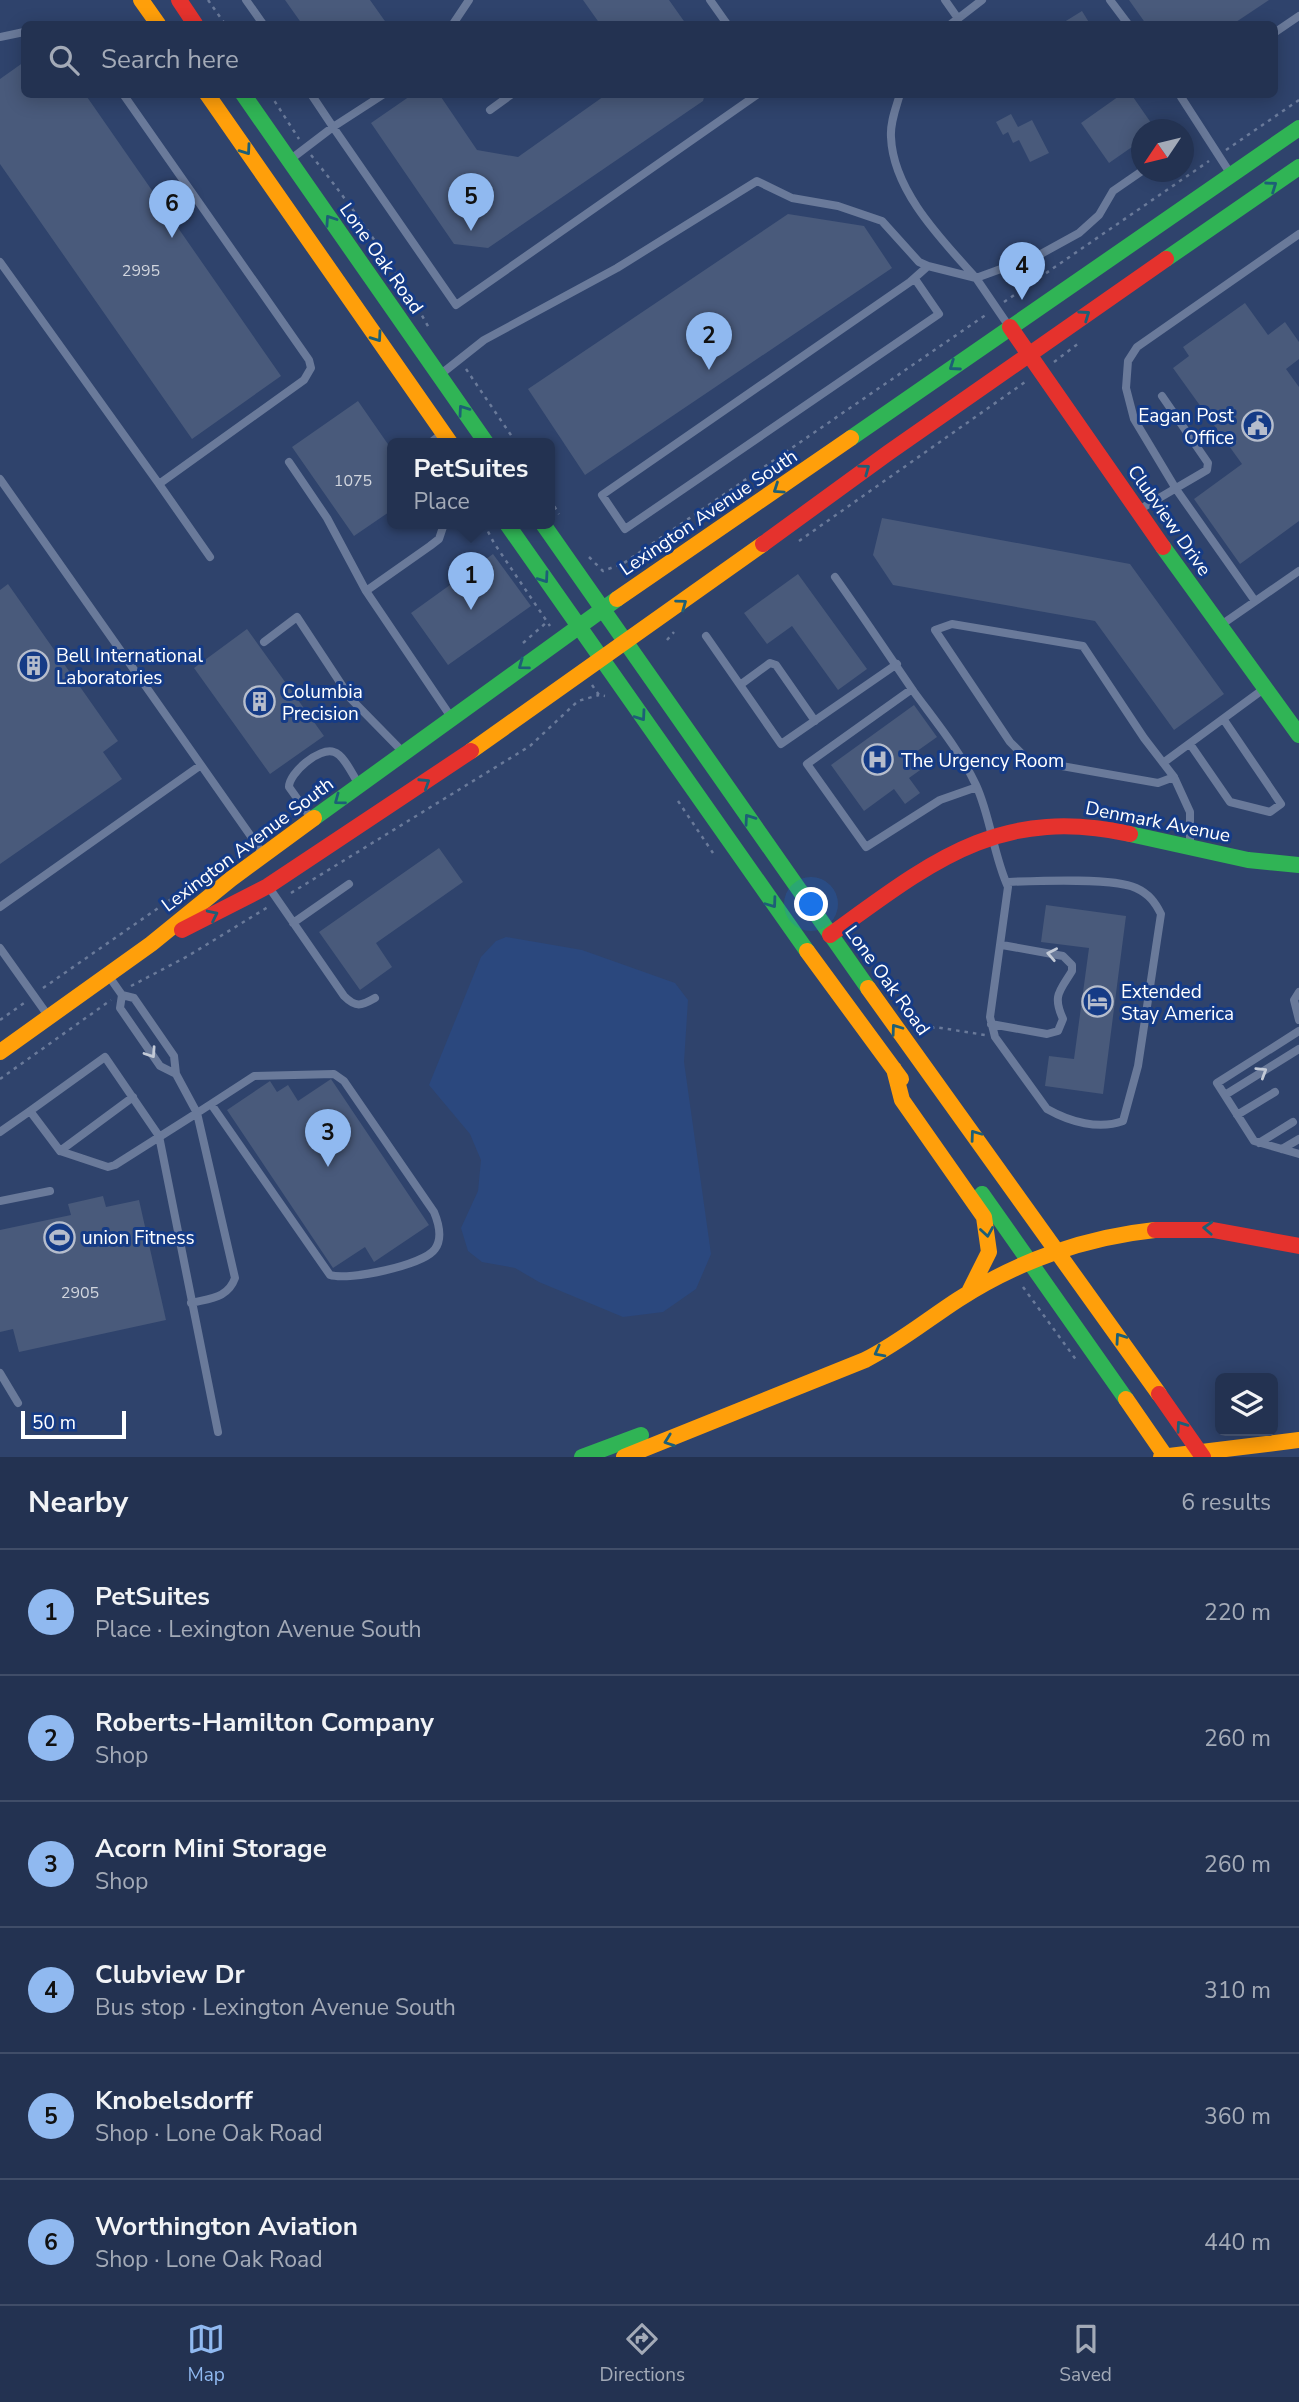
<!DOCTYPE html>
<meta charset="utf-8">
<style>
:root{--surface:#233251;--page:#2b3a58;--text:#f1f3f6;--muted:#a3aab7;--line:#404d68;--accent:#90b9f0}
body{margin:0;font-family:"Nunito Sans",sans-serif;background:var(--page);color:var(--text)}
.controls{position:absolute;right:21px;bottom:21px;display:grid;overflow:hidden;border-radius:10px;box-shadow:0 4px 18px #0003}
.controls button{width:63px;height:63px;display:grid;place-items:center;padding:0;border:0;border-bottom:2px solid var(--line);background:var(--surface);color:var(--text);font:35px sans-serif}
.compass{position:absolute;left:1131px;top:119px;width:63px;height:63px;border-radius:50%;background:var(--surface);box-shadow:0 4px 18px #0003;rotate:235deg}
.scale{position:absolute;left:21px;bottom:18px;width:105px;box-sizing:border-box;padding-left:7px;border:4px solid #fff;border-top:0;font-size:19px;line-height:24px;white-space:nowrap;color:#fff;-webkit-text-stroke:5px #153b86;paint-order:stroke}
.you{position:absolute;left:812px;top:905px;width:24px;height:24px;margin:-18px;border:5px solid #fff;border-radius:50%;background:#1a73e8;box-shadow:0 0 0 10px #1a73e833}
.badge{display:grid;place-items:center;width:46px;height:46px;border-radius:50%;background:var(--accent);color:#111;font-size:23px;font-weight:700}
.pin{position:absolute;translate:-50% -58px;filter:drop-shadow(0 2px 4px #0008)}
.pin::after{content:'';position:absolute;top:37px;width:24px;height:21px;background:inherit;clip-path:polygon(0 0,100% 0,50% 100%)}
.popup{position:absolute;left:387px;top:438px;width:168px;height:91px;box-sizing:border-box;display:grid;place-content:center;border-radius:10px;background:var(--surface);filter:drop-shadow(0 2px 5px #0005);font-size:23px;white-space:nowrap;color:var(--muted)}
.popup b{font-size:26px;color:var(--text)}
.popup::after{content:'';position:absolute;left:50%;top:100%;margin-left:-14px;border:14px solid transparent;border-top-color:var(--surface)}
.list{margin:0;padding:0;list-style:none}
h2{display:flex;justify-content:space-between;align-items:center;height:91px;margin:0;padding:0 28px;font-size:30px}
h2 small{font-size:23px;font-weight:400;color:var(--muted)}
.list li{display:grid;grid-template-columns:46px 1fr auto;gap:21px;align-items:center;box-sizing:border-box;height:126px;padding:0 28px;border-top:2px solid var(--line)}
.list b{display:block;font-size:26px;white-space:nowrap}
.list p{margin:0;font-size:23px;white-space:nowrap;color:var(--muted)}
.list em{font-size:23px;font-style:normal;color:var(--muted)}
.icon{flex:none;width:38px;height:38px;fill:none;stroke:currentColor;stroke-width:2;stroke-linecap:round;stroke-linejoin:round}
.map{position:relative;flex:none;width:1299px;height:1457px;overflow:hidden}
.search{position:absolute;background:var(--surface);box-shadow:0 4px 18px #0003;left:21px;right:21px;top:21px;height:77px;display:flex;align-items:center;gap:18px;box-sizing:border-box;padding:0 24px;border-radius:10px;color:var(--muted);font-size:26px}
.sheet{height:847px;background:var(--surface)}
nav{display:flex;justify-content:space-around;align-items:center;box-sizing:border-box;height:98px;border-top:2px solid var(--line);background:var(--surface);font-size:19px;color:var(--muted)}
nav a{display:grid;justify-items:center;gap:4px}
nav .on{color:var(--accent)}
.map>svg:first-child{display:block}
</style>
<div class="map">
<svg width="1299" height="1457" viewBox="0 0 1299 1457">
<rect width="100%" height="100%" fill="#2f436c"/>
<path fill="#2b487e" d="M506,937L582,950L675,983L688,1000L684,1062L711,1254L696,1289L663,1312L623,1317L539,1282L515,1268L482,1262L468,1251L461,1228L478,1191L481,1160L470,1134L429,1085L481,957L496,941Z"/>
<path fill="#495a7b" d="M285,0H370L387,24H302Z
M583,0H669L686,24H600Z
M1129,0H1269L1233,24H1146Z
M1082,11L1090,24H1061Z
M24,62V94H85L281,376L192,439L0,164V79Z
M413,94H439L477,150L518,157L607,94H705L703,101L488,248L454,244L371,123Z
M1122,94H1131L1156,130H1142V140L1109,163L1081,123Z
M1011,114L1018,127L1032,120L1049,153L1030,162L1019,140L1013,143L1008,132L1003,135L996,122Z
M788,214L864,226L892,268L585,475L528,389Z
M1245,303L1268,335L1285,322L1299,342V359L1286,369L1299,387V521L1240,564L1194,499L1242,464L1173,368L1189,356L1183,347Z
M358,401L392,450V510L354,536L292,447Z
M882,518L1130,564L1224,694L1174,730L1095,621L893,585L873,555Z
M493,554L531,606L448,665L411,613Z
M798,574L867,669L838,690L792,626L767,644L744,613Z
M8,584L118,741L103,752L122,779L0,864V590Z
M247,629L324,736L270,774L194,668Z
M914,705L937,737L913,754L923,768L909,778L920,793L905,804L894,789L864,811L831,765Z
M439,848L463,882L376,943L392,967L360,990L319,932Z
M1046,905L1126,916L1103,1094L1045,1086L1049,1056L1074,1059L1089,948L1041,942Z
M331,1079L429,1225L374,1262L365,1247L333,1268L227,1110L270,1081L277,1092L288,1085L298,1101Z
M103,1196L106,1207L139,1200L166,1320L19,1352L13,1329L0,1332V1230L71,1215L68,1204Z"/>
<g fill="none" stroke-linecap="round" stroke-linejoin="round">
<path stroke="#6a7a9a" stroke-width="2.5" stroke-dasharray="3.5 5" stroke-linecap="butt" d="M208,0L225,24
M270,94L299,139
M1226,150L1299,100
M311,155C355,210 395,267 429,328
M1004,302L1209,161
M1054,362L1079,343
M466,369L517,444
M550,499L559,514
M484,524L494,543L550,626
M799,541L1028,380
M589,557L603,571L624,563L987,314
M667,640L674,632
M523,643L547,622
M592,685L599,695L605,696
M678,801L713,853
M291,893L530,746L578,701L599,695
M131,986L188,956L268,907
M43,988L213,870
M0,1020L27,1001
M923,1031L935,1027L985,1035
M0,1079L111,1000
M1023,1287L1077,1361"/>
<path stroke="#6a7a9a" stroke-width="8" d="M246,0L263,24
M710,0L727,24
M945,0L957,17
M1110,0L1128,24
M453,24L469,0
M951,24L982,0
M1274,33L1299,16
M0,37L24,32
M123,94L309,360L311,368L304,380L159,484L210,557
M311,94L333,127L384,94
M900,94C896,108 890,122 891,137C893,191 942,240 976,278
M1184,94L1181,97L1230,173
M490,110L512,94
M291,159L333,127L456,305L758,94
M0,262L159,484
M915,279L939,314L625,529L602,495L910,282L928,266L976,278
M1008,325L976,278L1039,255L1079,233L1099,215L1113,191L1142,171
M441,374L484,340L617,268L757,181L792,198L838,206L882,221L919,262L928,266
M429,444L443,433
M289,462L327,518L366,591
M0,479L201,765
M1137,511L1207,470L1208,463L1162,396
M444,524L439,539L430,546L366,591L451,717
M835,577C862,615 888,654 914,692C936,722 960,751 976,785C991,818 993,854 1008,887L990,1017L995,1037L1047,1109C1070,1122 1099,1130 1123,1121L1138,1066L1161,914C1155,902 1149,894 1136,888C1113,877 1034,881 1006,882
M1255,601L1176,489L1134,419L1126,388L1128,361L1137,347L1299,234
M1221,625L1299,571
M706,636L781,744L897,664
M264,642L297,617L351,699L402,751
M740,685L770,663L776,665L815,721
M912,689L807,764L866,847L940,800L977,787
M1190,744L1230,802L1270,812L1281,804L1224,720
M1163,763L1265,688
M1174,777L1144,738L1083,646L952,624L935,630L1010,742L1028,760L1158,783L1174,777L1190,812V844
M311,818L289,787C289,773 319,747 334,752C344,755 352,774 358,783
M268,886L344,996C356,1008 361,1006 375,998
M0,907L201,765L264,855
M293,923L349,884
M0,948L49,1017
M108,975L122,995L134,998L174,1056L176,1074L160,1066L120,1008L122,995
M1299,992L1294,1000L1299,1020
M991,1024L1047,1034L1058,1031L1063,1019C1052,995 1060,991 1072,971V965L1063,956L1002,945
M1299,1031L1217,1083L1254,1141L1299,1154
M176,1074L197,1113L115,1165L108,1167L60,1151L30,1111L105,1057L159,1136L218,1432
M1225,1095L1299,1049
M1237,1115L1275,1092
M0,1132L30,1111
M1259,1143L1293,1122
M1282,1149L1299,1139
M60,1151L133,1097
M0,1201L50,1191
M191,1303C211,1298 228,1298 235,1278L197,1113L211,1104L330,1275C349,1281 424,1265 435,1249C443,1238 439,1224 434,1212L344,1081L334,1074L254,1076L211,1104
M0,1373L18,1403"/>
<path stroke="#30b455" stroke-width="16" d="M243,94L487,444
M1166,259L1299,167
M851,438L1299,128
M507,524L807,951
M543,524L868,988
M1163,547L1299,735
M314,818L617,599
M1130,834L1248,860L1299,865
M982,1194L1126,1399
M582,1457L641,1435"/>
<path stroke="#ff9f0a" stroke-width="16" d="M141,0L158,24
M207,94L451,444
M617,599L851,438
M471,751L763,544
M807,951L901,1079
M868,988L1159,1394
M0,1052L151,944L231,879L314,818
M894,1069L902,1100L984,1217L989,1252L969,1292
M624,1457L865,1360C899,1343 928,1319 959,1299C1018,1261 1086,1237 1155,1230
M1161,1457L1299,1440"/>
<path stroke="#e5322d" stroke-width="16" d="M179,0L195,24
M1010,327L1163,547
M763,544L888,453L1166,259
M182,930L268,886L471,751
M830,935C931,862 999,805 1130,834
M1155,1230H1213L1299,1246"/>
<path stroke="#ff9f0a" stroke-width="16" d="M1126,1399L1166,1457"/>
<path stroke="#e5322d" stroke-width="16" d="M1159,1394L1203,1457"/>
</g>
<defs><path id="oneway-chevron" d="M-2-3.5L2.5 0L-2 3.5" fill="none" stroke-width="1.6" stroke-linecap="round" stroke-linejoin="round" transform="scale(1.75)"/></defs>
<g stroke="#1d5f77">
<use href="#oneway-chevron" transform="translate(246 150) rotate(55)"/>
<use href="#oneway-chevron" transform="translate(1272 186) rotate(-35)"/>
<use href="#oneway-chevron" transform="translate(330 220) rotate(-124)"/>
<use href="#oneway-chevron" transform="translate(1085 315) rotate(-35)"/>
<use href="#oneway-chevron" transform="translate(377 337) rotate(55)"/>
<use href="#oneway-chevron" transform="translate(954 366) rotate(145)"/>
<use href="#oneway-chevron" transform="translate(463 410) rotate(-125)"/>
<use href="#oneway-chevron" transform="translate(865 469) rotate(-36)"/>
<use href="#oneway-chevron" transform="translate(778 489) rotate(146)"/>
<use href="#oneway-chevron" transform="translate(544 578) rotate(55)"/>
<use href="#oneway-chevron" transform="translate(682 604) rotate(-36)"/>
<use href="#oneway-chevron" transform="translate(523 665) rotate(144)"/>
<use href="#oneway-chevron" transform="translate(641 716) rotate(55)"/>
<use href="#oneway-chevron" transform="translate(425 783) rotate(-33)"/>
<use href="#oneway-chevron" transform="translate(339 800) rotate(143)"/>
<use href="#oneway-chevron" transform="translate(749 819) rotate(-125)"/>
<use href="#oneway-chevron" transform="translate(772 903) rotate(54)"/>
<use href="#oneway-chevron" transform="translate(213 915) rotate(-26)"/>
<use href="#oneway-chevron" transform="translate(896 1029) rotate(-126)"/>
<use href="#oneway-chevron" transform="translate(975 1135) rotate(-126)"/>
<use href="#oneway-chevron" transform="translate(1208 1228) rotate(-177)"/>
<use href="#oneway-chevron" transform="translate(987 1232) rotate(81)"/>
<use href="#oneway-chevron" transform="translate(1120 1338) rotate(-125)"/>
<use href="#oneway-chevron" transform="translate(879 1352) rotate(152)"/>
<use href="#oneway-chevron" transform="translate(1181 1426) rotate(-125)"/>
<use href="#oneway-chevron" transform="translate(669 1441) rotate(160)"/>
</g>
<g stroke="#c3cad7">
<use href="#oneway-chevron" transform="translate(1052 954) rotate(-169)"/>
<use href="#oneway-chevron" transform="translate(151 1053) rotate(56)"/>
<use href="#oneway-chevron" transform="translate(1262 1072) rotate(-32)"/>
</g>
<defs>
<symbol id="civic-ring" viewBox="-11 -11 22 22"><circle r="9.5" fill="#153b86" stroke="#b6bdcc" stroke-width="1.5"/><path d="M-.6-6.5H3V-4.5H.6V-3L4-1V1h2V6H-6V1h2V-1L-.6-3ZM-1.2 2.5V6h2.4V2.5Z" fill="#b6bdcc"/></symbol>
<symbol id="building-ring" viewBox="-11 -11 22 22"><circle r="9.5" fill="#153b86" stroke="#b6bdcc" stroke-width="1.5"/><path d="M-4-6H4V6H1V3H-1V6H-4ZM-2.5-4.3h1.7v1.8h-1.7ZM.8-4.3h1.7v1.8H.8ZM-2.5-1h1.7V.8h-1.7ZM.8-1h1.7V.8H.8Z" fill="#b6bdcc"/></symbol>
<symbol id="hospital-ring" viewBox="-11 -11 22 22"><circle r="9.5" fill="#153b86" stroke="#b6bdcc" stroke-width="1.5"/><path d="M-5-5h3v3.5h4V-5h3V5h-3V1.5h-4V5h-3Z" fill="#b6bdcc"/></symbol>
<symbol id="hotel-ring" viewBox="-11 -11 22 22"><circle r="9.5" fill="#153b86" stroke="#b6bdcc" stroke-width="1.5"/><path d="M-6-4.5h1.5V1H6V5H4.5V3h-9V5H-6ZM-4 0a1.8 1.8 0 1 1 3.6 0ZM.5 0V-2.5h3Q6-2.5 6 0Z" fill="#b6bdcc"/></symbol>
<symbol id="stadium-ring" viewBox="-11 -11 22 22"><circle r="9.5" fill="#153b86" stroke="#b6bdcc" stroke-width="1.5"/><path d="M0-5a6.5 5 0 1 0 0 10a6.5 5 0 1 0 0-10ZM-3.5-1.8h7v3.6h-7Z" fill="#b6bdcc"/></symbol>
</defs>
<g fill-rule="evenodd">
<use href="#civic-ring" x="1240" y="408" width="35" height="35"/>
<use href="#building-ring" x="16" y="648" width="35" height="35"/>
<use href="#building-ring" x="242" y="684" width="35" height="35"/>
<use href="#hospital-ring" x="860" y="742" width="35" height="35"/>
<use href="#hotel-ring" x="1080" y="984" width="35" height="35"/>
<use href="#stadium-ring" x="42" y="1220" width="35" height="35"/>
</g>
<g text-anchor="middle" stroke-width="6" stroke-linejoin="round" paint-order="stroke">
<g font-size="16" fill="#d2d6de">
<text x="141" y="276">2995</text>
<text x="353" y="486">1075</text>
<text x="80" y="1298">2905</text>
</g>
<g font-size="19" fill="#fff" stroke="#153b86">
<text transform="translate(382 258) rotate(55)" y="7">Lone Oak Road</text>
<text transform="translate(708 512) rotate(-34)" y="7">Lexington Avenue South</text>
<text transform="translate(1170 520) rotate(55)" y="7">Clubview Drive</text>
<text transform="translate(1158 821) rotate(11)" y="7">Denmark Avenue</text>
<text transform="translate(247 844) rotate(-37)" y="7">Lexington Avenue South</text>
<text transform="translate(888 980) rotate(54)" y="7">Lone Oak Road</text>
</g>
<g font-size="19" fill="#fff" stroke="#153b86" text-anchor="start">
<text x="1234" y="422" text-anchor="end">Eagan Post<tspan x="1234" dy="22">Office</tspan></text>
<text x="56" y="662">Bell International<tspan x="56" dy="22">Laboratories</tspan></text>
<text x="282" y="698">Columbia<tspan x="282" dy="22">Precision</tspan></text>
<text x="901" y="767">The Urgency Room</text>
<text x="1121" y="998">Extended<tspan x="1121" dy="22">Stay America</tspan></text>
<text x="82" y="1244">union Fitness</text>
</g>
</g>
</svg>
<div class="controls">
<button><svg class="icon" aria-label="layers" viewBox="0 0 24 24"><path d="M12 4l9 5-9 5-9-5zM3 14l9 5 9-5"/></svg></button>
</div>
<svg class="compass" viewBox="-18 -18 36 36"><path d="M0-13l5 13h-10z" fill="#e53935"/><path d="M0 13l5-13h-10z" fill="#a3aab7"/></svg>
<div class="scale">50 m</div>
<div class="you"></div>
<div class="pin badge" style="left:471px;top:610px">1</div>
<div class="popup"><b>PetSuites</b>Place</div>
<div class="pin badge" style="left:709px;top:370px">2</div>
<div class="pin badge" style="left:328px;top:1167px">3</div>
<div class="pin badge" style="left:1022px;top:300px">4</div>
<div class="pin badge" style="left:471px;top:231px">5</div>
<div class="pin badge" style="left:172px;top:238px">6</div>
<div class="search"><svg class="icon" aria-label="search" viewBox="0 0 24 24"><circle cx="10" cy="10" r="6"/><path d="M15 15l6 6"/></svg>Search here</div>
</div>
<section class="sheet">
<h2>Nearby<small>6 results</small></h2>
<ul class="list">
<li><span class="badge">1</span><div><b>PetSuites</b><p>Place · Lexington Avenue South</p></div><em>220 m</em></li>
<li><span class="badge">2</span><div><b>Roberts-Hamilton Company</b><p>Shop</p></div><em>260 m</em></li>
<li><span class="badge">3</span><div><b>Acorn Mini Storage</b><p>Shop</p></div><em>260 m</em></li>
<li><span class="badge">4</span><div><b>Clubview Dr</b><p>Bus stop · Lexington Avenue South</p></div><em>310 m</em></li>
<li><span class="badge">5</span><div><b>Knobelsdorff</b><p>Shop · Lone Oak Road</p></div><em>360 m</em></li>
<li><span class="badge">6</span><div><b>Worthington Aviation</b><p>Shop · Lone Oak Road</p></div><em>440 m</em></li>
</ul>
</section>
<nav>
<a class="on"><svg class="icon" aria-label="map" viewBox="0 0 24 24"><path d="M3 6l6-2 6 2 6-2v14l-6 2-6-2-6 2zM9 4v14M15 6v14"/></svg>Map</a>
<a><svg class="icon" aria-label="directions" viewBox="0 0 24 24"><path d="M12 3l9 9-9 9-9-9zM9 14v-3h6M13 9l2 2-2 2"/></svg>Directions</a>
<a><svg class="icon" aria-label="saved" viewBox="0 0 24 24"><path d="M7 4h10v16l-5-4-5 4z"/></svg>Saved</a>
</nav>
